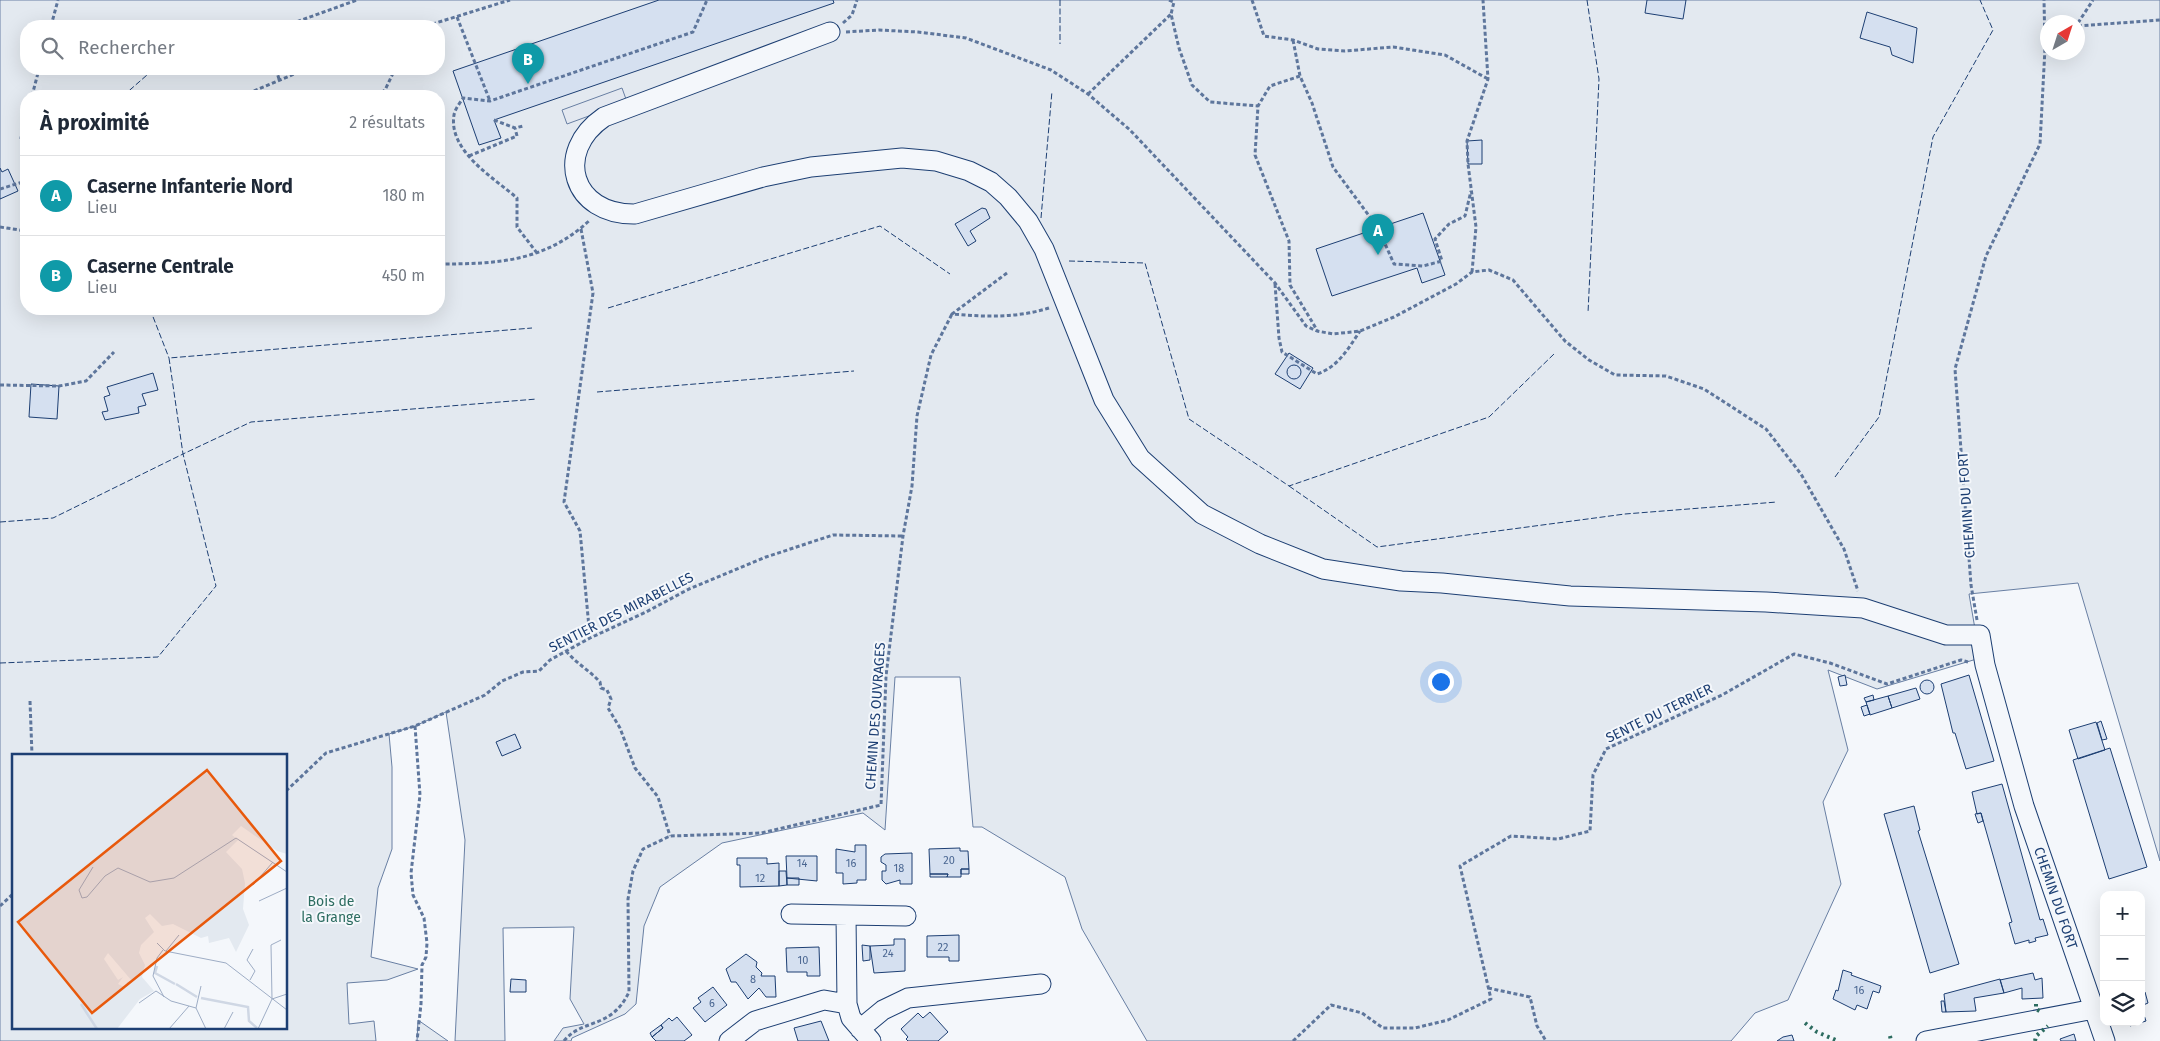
<!DOCTYPE html>
<html lang="fr">
<meta charset="utf-8">
<style>
:root{--surface:#fff;--page:#f6f6f7;--text:#1f2937;--muted:#747a83;--line:#e0e1e3;--accent:#db2777}
body{margin:0;font-family:"Fira Sans",sans-serif;background:var(--page);color:var(--text)}
.controls{position:absolute;right:15px;bottom:15px;display:grid;overflow:hidden;border-radius:10px;box-shadow:0 5px 20px #0002}
.controls button{width:45px;height:45px;display:grid;place-items:center;padding:0;border:0;border-bottom:1px solid var(--line);background:var(--surface);color:var(--text);font:25px sans-serif}
.compass{position:absolute;left:2040px;top:15px;width:45px;height:45px;border-radius:50%;background:var(--surface);box-shadow:0 5px 20px #0002;rotate:39deg}
.you{position:absolute;left:1440px;top:681px;width:18px;height:18px;margin:-12px;border:4px solid #fff;border-radius:50%;background:#1a73e8;box-shadow:0 0 0 8px #1a73e833}
.badge{display:grid;place-items:center;width:32px;height:32px;border-radius:50%;background:var(--accent);color:#fff;font-size:16px;font-weight:700}
.pin{position:absolute;translate:-50% -41px;filter:drop-shadow(0 1px 2px #0008)}
.pin::after{content:'';position:absolute;top:26px;width:18px;height:15px;background:inherit;clip-path:polygon(0 0,100% 0,50% 100%)}
.list{margin:0;padding:0;list-style:none}
h2{display:flex;justify-content:space-between;align-items:center;height:65px;margin:0;padding:0 20px;font-size:21px}
h2 small{font-size:16px;font-weight:400;color:var(--muted)}
.list li{display:grid;grid-template-columns:32px 1fr auto;gap:15px;align-items:center;box-sizing:border-box;height:80px;padding:0 20px;border-top:1px solid var(--line)}
.list b{display:block;font-size:19px;white-space:nowrap}
.list p{margin:0;font-size:16px;white-space:nowrap;color:var(--muted)}
.list em{font-size:16px;font-style:normal;color:var(--muted)}
.icon{flex:none;width:28px;height:28px;fill:none;stroke:currentColor;stroke-width:2;stroke-linecap:round;stroke-linejoin:round}
.map{position:relative;flex:none;width:2160px;height:1041px;overflow:hidden}
.search{position:absolute;background:var(--surface);box-shadow:0 5px 20px #0002;left:20px;top:20px;width:425px;height:55px;display:flex;align-items:center;gap:12px;box-sizing:border-box;padding:0 18px;border-radius:20px;color:var(--muted);font-size:19px}
.panel{position:absolute;background:var(--surface);box-shadow:0 5px 20px #0002;left:20px;top:90px;width:425px;height:225px;border-radius:20px}
.map>svg:first-child{display:block}
</style>
<div class="map">
<svg width="2160" height="1041" viewBox="0 0 2160 1041">
<rect width="100%" height="100%" fill="#f4f7fb"/>
<path fill="#e3e9f0" stroke="#687fa3" fill-rule="evenodd" d="M0,0H2160V861L2078,583L1969,594L1980,658L1877,689L1828,670L1848,750L1823,802L1841,884L1788,1000L1755,1013L1731,1041H1147L1082,929L1065,877L982,827H973L960,677H895L885,830L863,813L722,843L660,887L644,926L636,1004L625,1014L572,1038L571,1041H554L563,1028L584,1024L570,999L574,927L503,928L505,1041H455L465,840L446,712L415,726L389,734L392,767V849L378,888L371,957L418,969L387,980L347,983L349,1024L374,1021L376,1041H0ZM2048,22H2078V52H2048ZM26,26H439V69H26ZM26,96H439V309H26ZM14,755H286V1027H14Z
M418,1020L448,1041H417Z"/>
<path fill="#e3e8f0" stroke="#687fa3" d="M622,88L627,102L567,124L562,110Z"/>
<path fill="#d5e0f0" stroke="#1d3f73" d="M659,0H833L834,3L494,120L501,138L479,145L453,71Z
M1647,0H1686L1683,19L1645,13Z
M1867,12L1917,28L1913,63L1892,55L1890,47L1860,38Z
M1482,140V164H1468L1467,141Z
M0,168L2,172L8,169L18,191L0,199Z
M982,208L986,209L990,218L970,231L976,241L968,246L955,224Z
M1423,213L1445,275L1422,283L1417,268L1332,296L1316,249Z
M1289,353L1313,368L1300,389L1275,374Z
M1287 372a7 7 0 1 1 14 0a7 7 0 1 1-14 0Z
M153,373L158,390L142,394L146,405L138,407L139,413L105,420L102,412L108,411L104,397L110,395L107,387Z
M31,384L59,386L57,419L29,417Z
M1845,675L1847,685L1840,686L1838,677Z
M1969,675L1994,761L1966,769L1955,733H1953L1941,684Z
M1920 687a7 7 0 1 1 14 0a7 7 0 1 1-14 0Z
M1916,688L1920,699L1892,708L1888,696Z
M1873,695L1874,700L1866,702L1864,698Z
M1888,696L1892,708L1870,715L1866,702Z
M1867,705L1870,714L1864,716L1861,707Z
M2101,721L2107,739L2102,740L2097,723Z
M2096,722L2105,750L2078,759L2069,730Z
M515,734L521,748L502,756L496,742Z
M2110,748L2147,867L2109,879L2073,760Z
M2002,784L2040,920L2043,919L2048,935L2035,938L2036,941L2029,943V940L2015,944L2009,923L2012,922L1981,813L1977,814L1972,792Z
M1914,806L1920,830L1918,831L1959,964L1930,973L1884,814Z
M1981,813L1983,821L1978,823L1975,814Z
M855,845H866V880H857V883L843,884V873H836V849L855,852Z
M960,848V851H968L969,869H961V877H947L948,874H930L929,849Z
M912,853V884H900V880L886,884L882,880V871H886V865L881,862V857L885,854Z
M786,856H817V881L787,878Z
M737,858H767V864L779,863V886L740,887V865H737Z
M961,869H969V874H961Z
M779,871H786L787,885L779,886Z
M930,874H948L947,877H930Z
M787,878H799V885H787Z
M959,935V961H949V957H927V936Z
M894,939H905V971L874,973L870,946L894,945Z
M862,945L870,946V960L863,961Z
M819,947L820,976H807V972H787L786,948Z
M746,954L757,962L756,967L762,973L761,976H775L776,997H766L759,988L748,999L736,982H731L726,969Z
M1843,970L1852,973L1851,975L1881,986L1879,993L1873,991L1867,1009L1857,1005L1855,1010L1833,999L1836,990L1838,991Z
M2033,973L2035,980L2042,978L2043,998L2022,999V988L2004,993L2000,980Z
M511,979L526,980V992H510Z
M2000,979L2004,993L1974,998L1976,1011L1946,1012L1944,994Z
M713,987L727,1005L705,1022L693,1008L701,1002L698,998Z
M2145,992L2148,1003L2141,1006V993Z
M1941,1001H1944L1946,1012H1942Z
M2141,1006L2146,1021L2130,1026L2128,1022H2141Z
M930,1012L948,1032L938,1041H908L906,1039L908,1037L901,1029L918,1013L923,1018Z
M677,1017L692,1035L684,1041H656L652,1037L663,1028L661,1025L669,1018L672,1021Z
M821,1021L829,1041H798L794,1028Z
M661,1025L663,1028L652,1037L650,1033Z
M2074,1034L2076,1041H2061L2060,1039Z
M1792,1035L1794,1041H1777L1783,1037Z"/>
<g fill="none" stroke-linecap="round" stroke-linejoin="round">
<defs>
<path id="minor" d="M830,32L604,117C553,152 572,215 635,214L763,177L811,167L902,158L936,161L969,171L991,182L1008,197L1028,221L1044,249L1104,400L1140,458L1202,514L1260,544L1323,569L1401,581L1442,583L1570,596L1766,602L1863,608L1946,635H1980L1985,665L2024,806L2105,1041
M791,914L906,916
M846,915L847,1004L851,1018L871,1041
M860,1029L883,1010L908,998L1041,984
M729,1041L755,1021L824,1000L847,1004
M1926,1041L2094,1009"/>
</defs>
<use href="#minor" stroke="#1d3f73" stroke-width="21"/>
<path stroke="#5e769c" stroke-width="3" stroke-dasharray="4 2.5" stroke-linecap="butt" d="M1169,0L1174,2L1171,14L1179,48L1192,85L1210,102L1258,106
M1252,0L1264,36L1293,40L1318,49L1345,51L1393,47L1445,55L1488,79
M457,17L490,101
M843,23L852,15L857,0
M2078,23L2093,0
M51,26L58,0
M285,26L357,0
M426,26L510,0
M2078,26L2160,20
M846,32L879,30L918,32L966,38L1051,70L1088,94L1130,130L1275,283L1306,326L1317,331L1333,334L1360,331L1394,317L1456,284L1472,272L1489,270L1513,280L1565,341L1589,360L1615,375L1666,376L1704,389L1766,429L1801,474L1844,549L1858,591
M1293,40L1300,76L1312,103L1333,167L1378,228L1394,264L1423,266L1442,261L1435,239L1449,224L1465,216L1471,191
M276,69L279,79
M1300,76L1270,86L1258,106L1255,155L1289,241L1290,285L1317,330
M1088,94L1171,14
M32,96L39,69
M242,96L306,69
M376,96L385,90L395,69
M26,117L21,138H26
M494,120L515,128L523,126
M469,156L517,136L515,128
M0,189L26,181
M0,227L26,231
M581,229L593,293L564,502L580,531L590,638
M537,253L517,227V198C494,178 448,151 454,115C455,109 460,103 463,98L490,101L693,32L707,0
M439,264C497,264 545,262 590,220
M1472,272L1476,227L1468,164L1467,141L1488,79L1483,0
M1007,273L952,314C986,317 1017,318 1049,308
M1275,284L1279,338L1282,352L1317,374C1338,367 1348,349 1360,331
M0,385L59,386L86,381L114,352
M1977,620L1971,585L1955,369L1986,256L2040,144L2045,48L2044,0
M566,651C576,663 590,671 600,682L601,688L607,690L611,699L608,708L620,728L635,768L658,797L670,836
M30,701L32,755
M415,726L420,795L411,873L413,895L424,918L427,943L426,957L422,965L421,1004L417,1041
M286,791L326,753L415,726L485,695L502,681L523,672L539,671L550,660L590,638L646,612L689,589L766,557L833,535L903,536
M0,906L14,893
M1488,988L1530,997L1537,1026L1546,1041
M564,1041C582,1018 611,1030 629,992L628,899L633,871L643,849L670,836L761,833L881,805L886,676L903,536L912,486L917,416L931,355L952,314
M1293,1041L1331,1005L1362,1013L1383,1028H1415L1448,1020L1491,999L1460,866L1511,836L1558,839L1590,831L1593,775L1606,749L1722,695L1794,654L1830,663L1887,684L1961,660L1968,662"/>
<use href="#minor" stroke="#f4f7fb" stroke-width="19"/>
<path stroke="#2c6c60" stroke-width="4" stroke-dasharray="2.5 4" stroke-linecap="butt" d="M2036,1004V1009L2041,1012
M1805,1023L1817,1032L1838,1041
M1890,1036L1891,1041
M2035,1041L2036,1036L2048,1026"/>
<path stroke="#1d3f73" stroke-width="1" stroke-dasharray="6 2.5" stroke-linecap="butt" d="M1060,0V44
M1587,0L1599,79L1588,313
M123,96L147,75
M1041,218L1052,91
M1069,261L1145,263L1189,419L1289,486L1489,417L1554,354
M608,308L880,226L950,274
M150,309L169,358
M597,392L854,371
M1835,477L1879,417L1933,137L1993,30L1980,0
M1289,486L1377,547L1625,514L1777,502
M0,522L53,518L183,454L169,358L532,328
M0,663L158,657L216,586L183,454L251,422L537,399"/>
</g>
<g text-anchor="middle" stroke-width="4" stroke-linejoin="round" paint-order="stroke">
<g font-size="11" fill="#4b6792">
<text x="949" y="864">20</text>
<text x="802" y="867">14</text>
<text x="851" y="867">16</text>
<text x="899" y="872">18</text>
<text x="760" y="882">12</text>
<text x="943" y="951">22</text>
<text x="888" y="957">24</text>
<text x="803" y="964">10</text>
<text x="753" y="983">8</text>
<text x="1859" y="994">16</text>
<text x="712" y="1007">6</text>
</g>
<g font-size="14" fill="#1d3f73" stroke="#f4f7fb">
<text transform="translate(1966 505) rotate(-94)" y="5">CHEMIN DU FORT</text>
<text transform="translate(621 612) rotate(-27)" y="5">SENTIER DES MIRABELLES</text>
<text transform="translate(1659 713) rotate(-26)" y="5">SENTE DU TERRIER</text>
<text transform="translate(875 716) rotate(-86)" y="5">CHEMIN DES OUVRAGES</text>
<text transform="translate(2056 898) rotate(71)" y="5">CHEMIN DU FORT</text>
</g>
<g font-size="14" fill="#2c6c60" stroke="#f4f7fb">
<text x="331" y="906">Bois de<tspan x="331" dy="16">la Grange</tspan></text>
</g>
</g>
<g transform="translate(12 754)">
<rect width="275" height="275" fill="#f4f7fb"/>
<path d="M0,0H275V100L265,97L229,72L220,81L226,86L214,98L230,115L233,129L231,155L237,171L224,198L217,184L197,189L196,182L189,184L161,170L150,172L138,160L133,164L142,178L129,191L127,199L133,211L130,223L142,237L128,245L105,275H0ZM96,199L120,227L115,228L114,234L106,230L111,223L106,226L92,205Z" fill="#e3e9f0" fill-rule="evenodd"/>
<path fill="none" stroke="#cfd7e4" stroke-width="2.5" d="M145,212L143,219L163,230M164,230L185,243M189,244L236,253L237,267L245,274M69,250L85,275"/>
<path fill="none" stroke="#9eadc5" stroke-width="1" d="M81,113L67,136L70,144L75,143L93,122L106,114L138,128L162,124L224,84L275,118M241,131L261,108M247,147L275,134M145,189L153,197L214,209L275,256M151,196L145,204L141,222L152,243M154,197L167,181M238,226L243,217L235,206L241,195M189,232L184,254L194,275M260,245L275,240M127,249L144,237L159,247L184,254M157,275L177,252M212,275L221,258M246,275L260,245L259,191L269,186"/>
<path fill="#e8590c" fill-opacity="0.15" stroke="#e8590c" stroke-width="2.5" d="M195,16L269,107L80,259L6,168Z"/>
<rect width="275" height="275" fill="none" stroke="#1d3f73" stroke-width="2.5"/>
</g>
</svg>
<div class="controls">
<button>+</button>
<button>−</button>
<button><svg class="icon" aria-label="layers" viewBox="0 0 24 24"><path d="M12 4l9 5-9 5-9-5zM3 14l9 5 9-5"/></svg></button>
</div>
<svg class="compass" viewBox="-18 -18 36 36"><path d="M0-13l5 13h-10z" fill="#e53935"/><path d="M0 13l5-13h-10z" fill="#747a83"/></svg>
<div class="you"></div>
<div class="pin badge" style="left:1378px;top:255px;background:#0f9aa8">A</div>
<div class="pin badge" style="left:528px;top:84px;background:#0f9aa8">B</div>
<div class="search"><svg class="icon" aria-label="search" viewBox="0 0 24 24"><circle cx="10" cy="10" r="6"/><path d="M15 15l6 6"/></svg>Rechercher</div>
<section class="panel">
<h2>À proximité<small>2 résultats</small></h2>
<ul class="list">
<li><span class="badge" style="background:#0f9aa8">A</span><div><b>Caserne Infanterie Nord</b><p>Lieu</p></div><em>180 m</em></li>
<li><span class="badge" style="background:#0f9aa8">B</span><div><b>Caserne Centrale</b><p>Lieu</p></div><em>450 m</em></li>
</ul>
</section>
</div>
